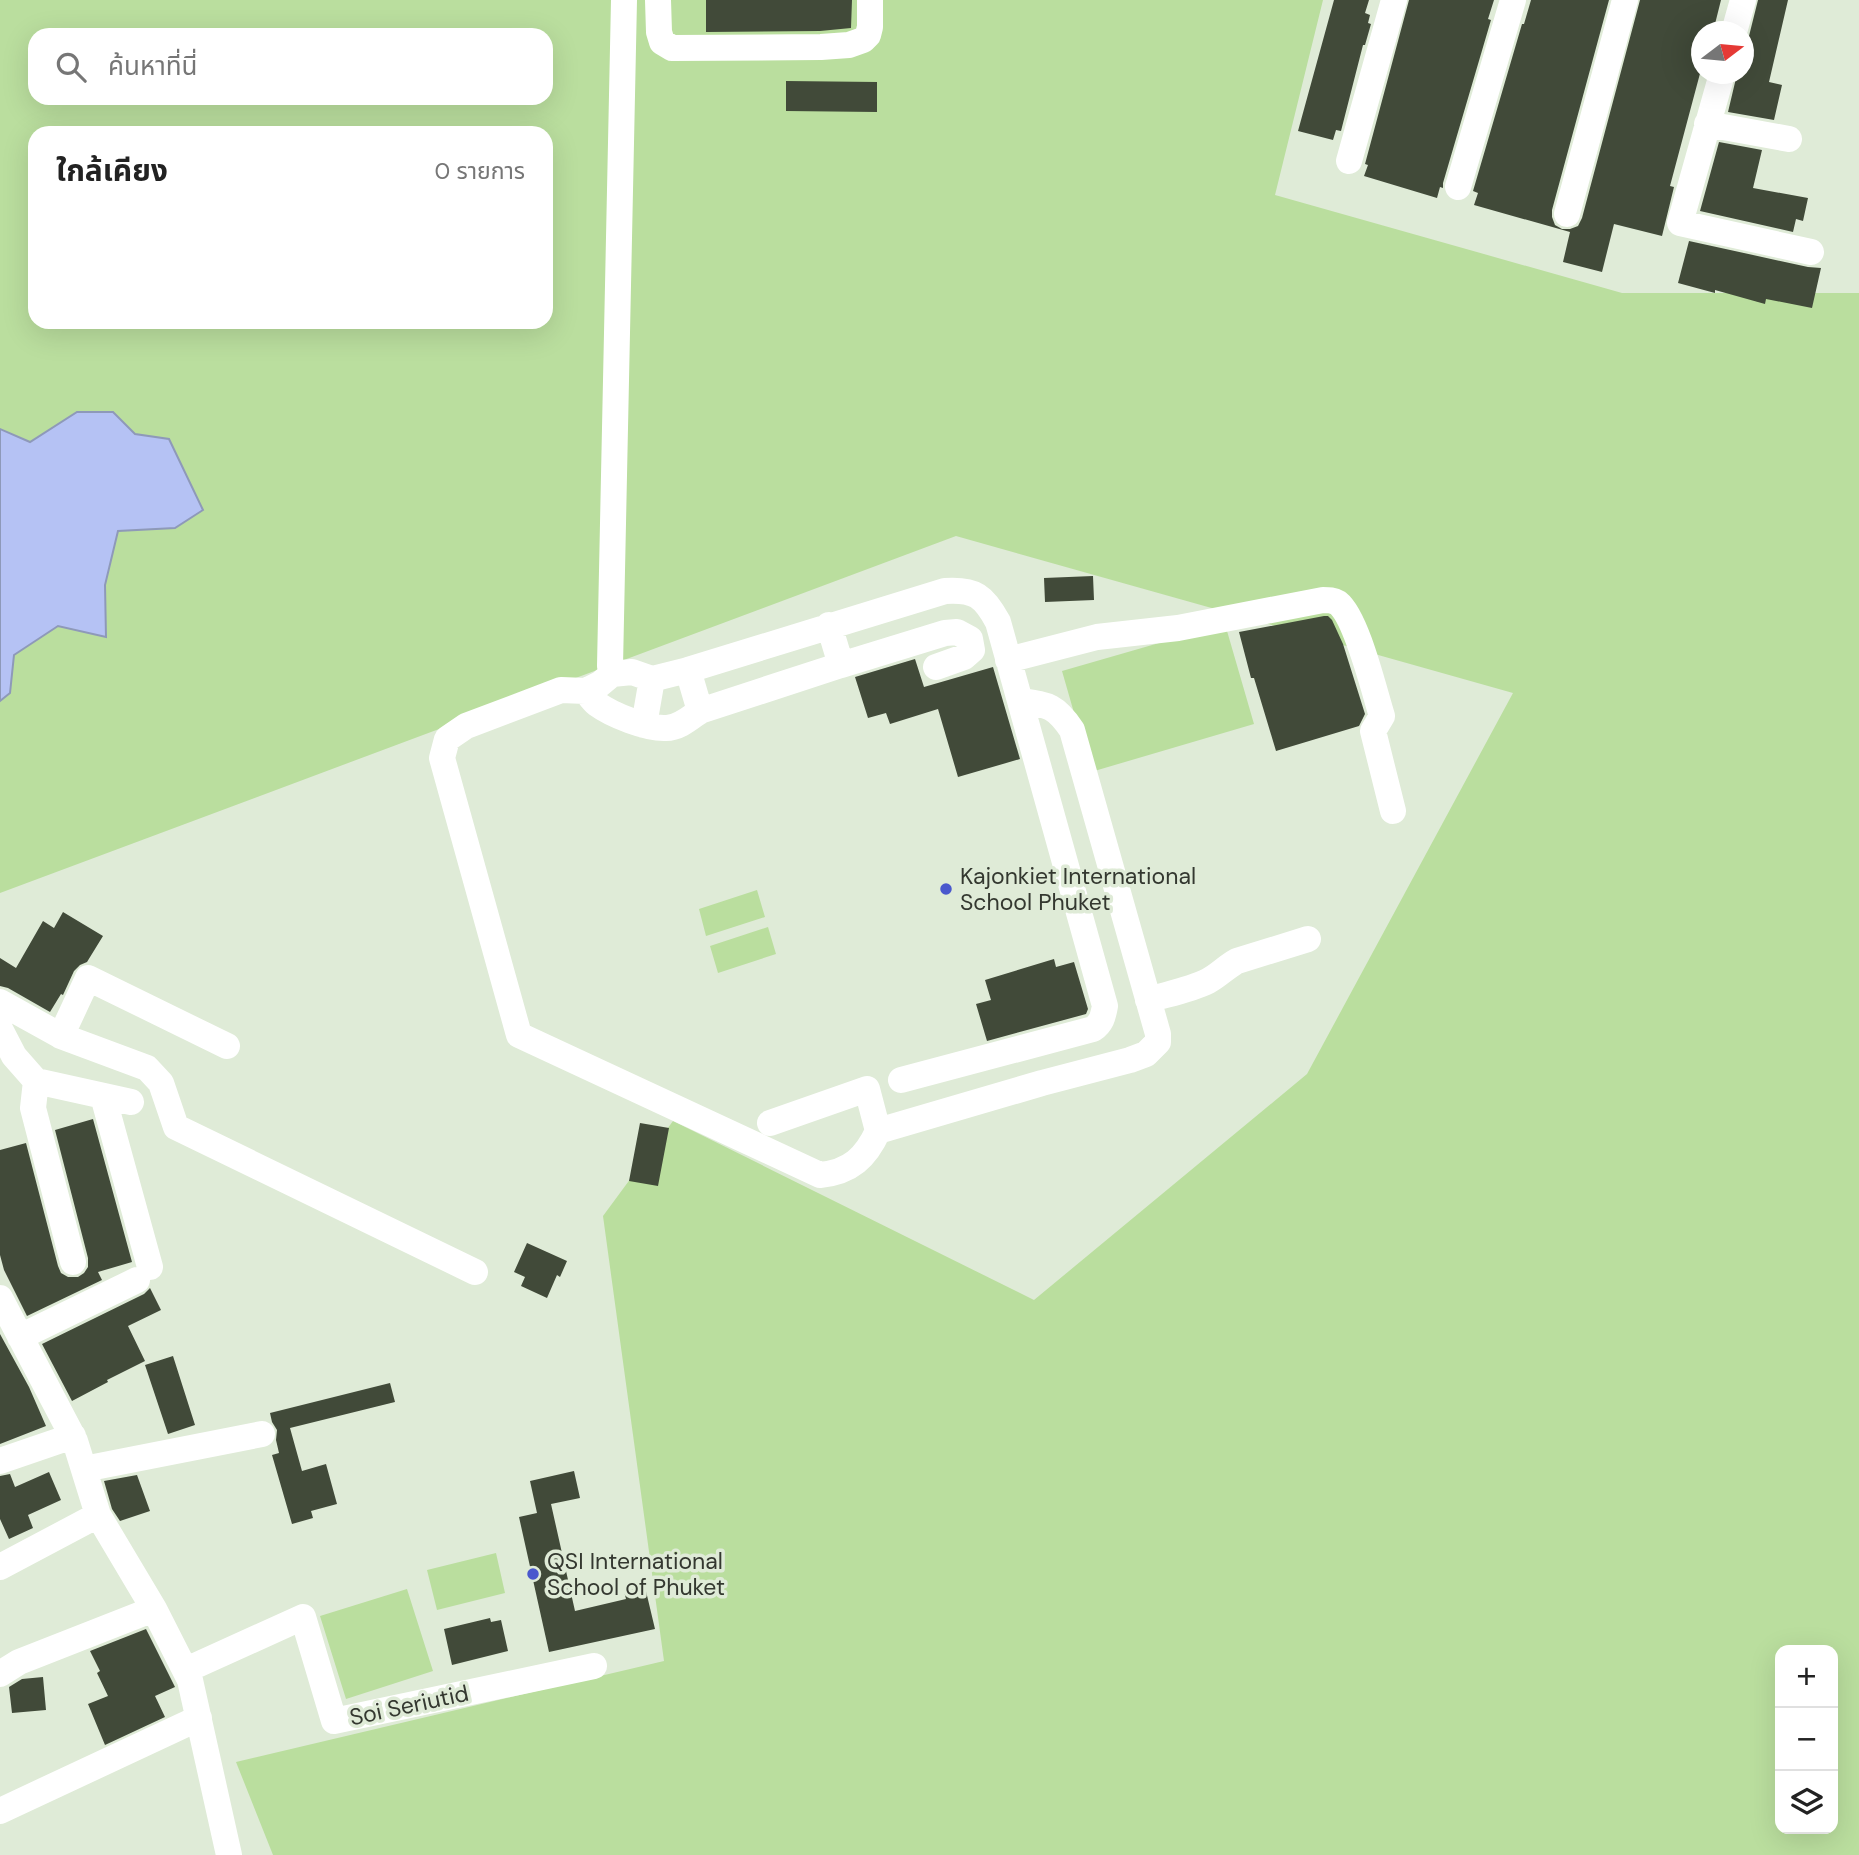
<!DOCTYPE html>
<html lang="th">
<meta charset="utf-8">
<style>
:root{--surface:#fff;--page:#f2f2f2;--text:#222;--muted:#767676;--line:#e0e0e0}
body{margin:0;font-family:"DM Sans","Noto Sans Thai",sans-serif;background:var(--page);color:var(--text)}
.controls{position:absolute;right:21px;bottom:21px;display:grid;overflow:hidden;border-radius:14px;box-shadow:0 7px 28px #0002}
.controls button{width:63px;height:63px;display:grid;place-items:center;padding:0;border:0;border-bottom:2px solid var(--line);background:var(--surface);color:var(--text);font:35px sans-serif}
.compass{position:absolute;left:1691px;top:21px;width:63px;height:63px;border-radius:50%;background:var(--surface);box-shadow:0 7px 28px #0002;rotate:74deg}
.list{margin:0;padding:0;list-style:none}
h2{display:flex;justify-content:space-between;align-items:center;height:91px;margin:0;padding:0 28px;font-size:30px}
h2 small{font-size:23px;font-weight:400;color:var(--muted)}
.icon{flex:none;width:38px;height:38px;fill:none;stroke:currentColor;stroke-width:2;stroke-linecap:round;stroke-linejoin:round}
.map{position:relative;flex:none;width:1859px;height:1855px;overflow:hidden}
.search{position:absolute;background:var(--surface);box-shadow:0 7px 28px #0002;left:28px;top:28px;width:525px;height:77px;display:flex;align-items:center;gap:18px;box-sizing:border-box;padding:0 24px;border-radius:21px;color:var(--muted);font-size:26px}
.panel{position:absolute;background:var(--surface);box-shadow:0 7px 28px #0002;left:28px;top:126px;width:525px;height:203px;border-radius:21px}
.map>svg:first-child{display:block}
</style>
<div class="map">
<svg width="1859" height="1855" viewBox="0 0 1859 1855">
<rect width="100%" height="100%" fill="#dfebd7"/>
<path fill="#bade9e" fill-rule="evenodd" d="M0,0H1323L1275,195L1622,293H1859V1855H273L236,1762L664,1661L603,1216L673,1121L1034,1300L1307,1074L1513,693L956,536L0,893ZM35,35H546V98H35ZM35,133H546V322H35ZM1780,1650H1833V1829H1780Z
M1225,624L1254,724L1091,772L1062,671Z
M757,890L765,917L706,936L699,909Z
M768,927L776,954L718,973L710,946Z
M496,1553L505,1593L437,1610L427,1570Z
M407,1589L433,1671L346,1699L320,1616Z"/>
<path fill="#b5c2f4" stroke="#8e99b9" stroke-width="2" d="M77,412H113L135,434L169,439L203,510L175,528L118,531L105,585L106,637L58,626L14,655L10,693L0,701V429L30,442Z"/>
<path fill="#414a39" d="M706,0H852L851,28L820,31L706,32Z
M1334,0H1369L1365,13L1370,15L1368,23L1371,24L1365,45H1363L1341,131L1336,130L1333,140L1298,131Z
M1409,0H1494L1488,19L1491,20L1443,183V188L1440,187L1437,198L1364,176L1368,165L1365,164Z
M1531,0H1609L1552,210V217L1555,225L1562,229H1570L1578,226L1582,218L1640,0H1721L1713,32H1702V66L1670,186L1674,187L1662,236L1614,224L1602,272L1563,262L1570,232L1474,205L1478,193L1473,191L1522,24H1524Z
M1758,0H1788L1769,82L1782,85L1774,120L1728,112L1737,74H1744V44L1749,36Z
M786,81L877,82V112L786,111Z
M1719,142L1762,150L1753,188L1808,198L1803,221L1796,219L1793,232L1700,211Z
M1689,241L1808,267L1821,268L1812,308L1766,299L1765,304L1715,290V293L1678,283Z
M1093,576L1094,600L1045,602L1044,578Z
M1324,616H1328L1332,620L1343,644L1365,714L1359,726L1276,751L1254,678H1251L1239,632Z
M915,659L924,687L993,667L1020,759L958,777L938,709L890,724L886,713L868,718L855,677Z
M63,912L103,936L87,962L80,965L74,971L63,995L61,994L50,1012L8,988L0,986V958L16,968L43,921L54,928Z
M1054,959L1056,967L1074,962L1088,1009L1086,1014L987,1041L976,1004L991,1000L985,980Z
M93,1119L132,1262L98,1272L102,1280L27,1316L4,1270L0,1255V1150L26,1143L58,1266L61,1273L68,1277H78L84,1273L88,1267V1258L55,1130Z
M640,1123L669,1128L658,1186L629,1181Z
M527,1243L567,1261L560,1277L557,1275L547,1298L521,1286L525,1277L514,1272Z
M150,1288L161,1310L128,1326L145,1361L107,1380L108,1382L72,1401L42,1344L144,1294Z
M0,1334L29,1387L46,1426L0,1444Z
M173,1356L195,1425L168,1434L145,1365Z
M390,1383L395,1402L290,1428L302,1471L326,1464L337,1504L311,1511L313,1518L292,1524L272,1455L279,1453L276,1440L277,1430L272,1422L270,1413Z
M574,1471L580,1498L551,1504L575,1611L626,1599L624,1591L645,1587L655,1629L549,1652L519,1517L537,1513L530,1481Z
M49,1472L61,1500L28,1515L33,1528L9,1539L0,1519V1476L10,1474L15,1487Z
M137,1475L150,1511L120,1521L112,1509L104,1481Z
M490,1618L491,1622L501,1620L508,1651L452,1665L444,1629Z
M146,1629L175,1687L155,1696L165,1717L105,1745L88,1704L108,1696L97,1673L100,1671L90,1651Z
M43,1677L46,1710L12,1713L9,1687L22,1679Z"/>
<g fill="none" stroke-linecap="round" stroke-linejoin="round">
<path stroke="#fff" stroke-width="26" d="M658,0L659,32L662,42L672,48L821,47L849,45L863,40L868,35L870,27V0
M1734,32L1743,0
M1722,74L1680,223L1811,252
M1707,124L1789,139
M1349,161L1394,0
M1458,187L1513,0
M1567,214L1625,0
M1008,660L1097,637L1178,628L1323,600C1329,600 1333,600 1338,603C1357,618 1374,691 1382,716L1373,731L1393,811
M841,665L945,633L957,632L970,639L972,650L964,657L936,667
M688,670L945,591C975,589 984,596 998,622L1105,1006C1103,1016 1102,1023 1093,1029L901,1080
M688,670L700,711C690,718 679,728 666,728C647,729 612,715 597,704C593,701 589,695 586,691L600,684L612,674L632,672L652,679Z
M612,674L610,666L624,0
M586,691L561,690L466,726L447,739L442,758L519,1035L820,1175C851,1172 866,1157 878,1131L1042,1083L1130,1060L1146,1054L1158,1042V1034L1072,730C1055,705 1048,705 1020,701
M700,711L841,665L829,625
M644,725L652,679
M1148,1000C1168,994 1190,990 1208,981C1219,975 1226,967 1237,961L1308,939
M0,1002L61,1036L88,978L227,1046
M0,1029L14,1056L36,1081L131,1102
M61,1036L147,1068L161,1083L176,1127L475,1272
M36,1081L33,1108L73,1262
M103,1096L150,1267
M770,1123L867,1089L878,1131
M0,1298L75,1441L98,1515L154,1609L190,1680L229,1855
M20,1337L137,1280
M0,1461L73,1436
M84,1469L262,1434
M0,1567L98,1515
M186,1670L303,1617L334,1721L594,1666
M0,1674L19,1662L154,1609
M0,1811L199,1718"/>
</g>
<g fill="#4a58cd" stroke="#dfebd7" stroke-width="2.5">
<circle cx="946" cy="889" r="7"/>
<circle cx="533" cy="1574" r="7"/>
</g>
<g text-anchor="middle" stroke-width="7" stroke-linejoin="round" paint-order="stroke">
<g font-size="23" fill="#343830" stroke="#dfebd7" text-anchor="start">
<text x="960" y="884">Kajonkiet International<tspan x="960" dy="26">School Phuket</tspan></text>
<text x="547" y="1569">QSI International<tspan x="547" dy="26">School of Phuket</tspan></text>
</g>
<g font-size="23" fill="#343830" stroke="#dfebd7">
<text transform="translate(409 1705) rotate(-12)" y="8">Soi Seriutid</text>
</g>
</g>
</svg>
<div class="controls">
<button>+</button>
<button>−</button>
<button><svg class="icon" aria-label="layers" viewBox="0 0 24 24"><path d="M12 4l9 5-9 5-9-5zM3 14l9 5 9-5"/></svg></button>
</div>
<svg class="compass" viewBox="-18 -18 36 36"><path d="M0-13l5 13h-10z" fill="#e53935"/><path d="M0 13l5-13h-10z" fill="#767676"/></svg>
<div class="search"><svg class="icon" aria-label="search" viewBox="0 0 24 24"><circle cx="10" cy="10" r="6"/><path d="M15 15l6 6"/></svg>ค้นหาที่นี่</div>
<section class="panel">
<h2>ใกล้เคียง<small>0 รายการ</small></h2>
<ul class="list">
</ul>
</section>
</div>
